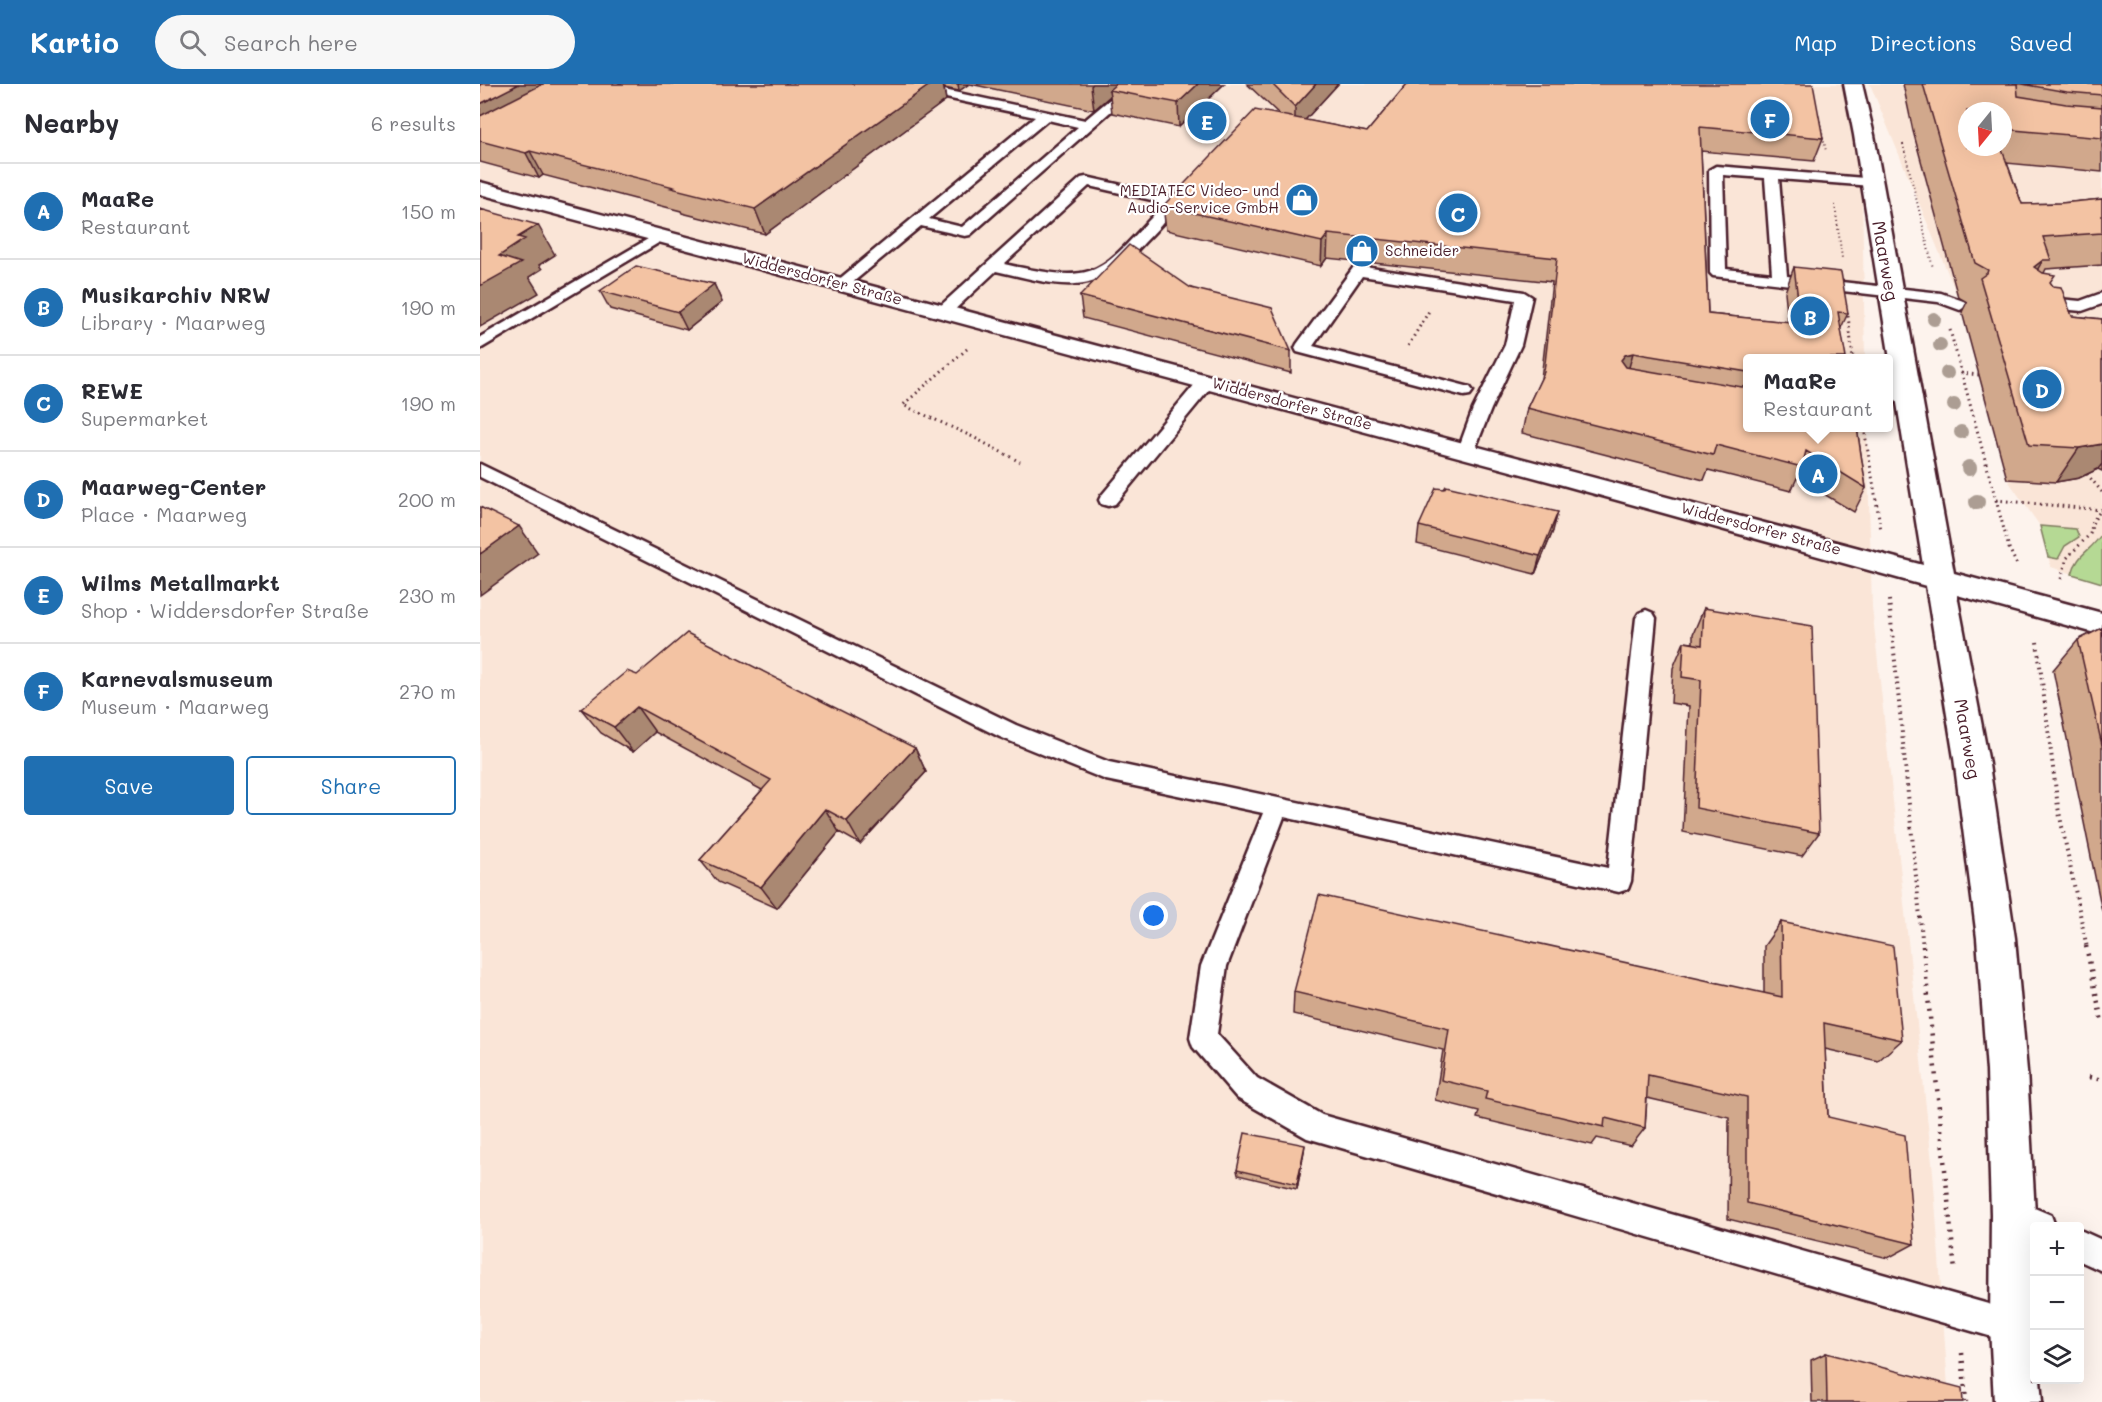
<!DOCTYPE html>
<meta charset="utf-8">
<style>
:root{--surface:#fff;--page:#f7f7f7;--text:#2b2b33;--muted:#7c7c81;--line:#e1e1e2;--accent:#1f6fb2}
body{margin:0;font-family:Mali,sans-serif;background:var(--page);color:var(--text)}
.controls{position:absolute;right:18px;bottom:18px;display:grid;overflow:hidden;border-radius:6px;box-shadow:0 6px 24px #0002}
.controls button{width:54px;height:54px;display:grid;place-items:center;padding:0;border:0;border-bottom:2px solid var(--line);background:var(--surface);color:var(--text);font:30px sans-serif}
.compass{position:absolute;left:1478px;top:18px;width:54px;height:54px;border-radius:50%;background:var(--surface);box-shadow:0 6px 24px #0002;rotate:198deg}
.you{position:absolute;left:674px;top:832px;width:21px;height:21px;margin:-15px;border:4px solid #fff;border-radius:50%;background:#1a73e8;box-shadow:0 0 0 9px #1a73e833}
.badge{display:grid;place-items:center;width:39px;height:39px;border-radius:50%;background:var(--accent);color:#fff;font-size:20px;font-weight:700}
.pin{position:absolute;translate:-50% -50%;border:3px solid #fff;box-shadow:0 2px 6px #0006}
.popup{position:absolute;left:1263px;top:270px;width:150px;height:78px;box-sizing:border-box;display:grid;place-content:center;border-radius:6px;background:var(--surface);filter:drop-shadow(0 2px 4px #0005);font-size:20px;white-space:nowrap;color:var(--muted)}
.popup b{font-size:22px;color:var(--text)}
.popup::after{content:'';position:absolute;left:50%;top:100%;margin-left:-12px;border:12px solid transparent;border-top-color:var(--surface)}
.list{margin:0;padding:0;list-style:none}
h2{display:flex;justify-content:space-between;align-items:center;height:78px;margin:0;padding:0 24px;font-size:26px}
h2 small{font-size:20px;font-weight:400;color:var(--muted)}
.list li{display:grid;grid-template-columns:39px 1fr auto;gap:18px;align-items:center;box-sizing:border-box;height:96px;padding:0 24px;border-top:2px solid var(--line)}
.list b{display:block;font-size:22px;white-space:nowrap}
.list p{margin:0;font-size:20px;white-space:nowrap;color:var(--muted)}
.list em{font-size:20px;font-style:normal;color:var(--muted)}
.actions{display:flex;gap:12px;padding:18px 24px}
.actions a{flex:1;padding:14px 0;border:2px solid var(--accent);border-radius:6px;text-align:center;font-size:21px;color:var(--accent)}
.actions .main{background:var(--accent);color:#fff}
.icon{flex:none;width:33px;height:33px;fill:none;stroke:currentColor;stroke-width:2;stroke-linecap:round;stroke-linejoin:round}
.map{position:relative;flex:none;width:1622px;height:1318px;overflow:hidden}
header{display:flex;align-items:center;gap:36px;box-sizing:border-box;height:84px;padding:0 30px;background:var(--accent);color:#fff}
header strong{font-size:28px}
nav{display:flex;gap:33px;margin-inline-start:auto;font-size:21px}
.search{width:420px;height:54px;background:var(--page);display:flex;align-items:center;gap:15px;box-sizing:border-box;padding:0 21px;border-radius:33px;color:var(--muted);font-size:22px}
main{display:flex}
aside{flex:1;background:var(--surface)}
.map>svg:first-child{display:block}
</style>
<header>
<strong>Kartio</strong>
<div class="search"><svg class="icon" aria-label="search" viewBox="0 0 24 24"><circle cx="10" cy="10" r="6"/><path d="M15 15l6 6"/></svg>Search here</div>
<nav><a>Map</a><a>Directions</a><a>Saved</a></nav>
</header>
<main>
<aside>
<h2>Nearby<small>6 results</small></h2>
<ul class="list">
<li><span class="badge">A</span><div><b>MaaRe</b><p>Restaurant</p></div><em>150 m</em></li>
<li><span class="badge">B</span><div><b>Musikarchiv NRW</b><p>Library · Maarweg</p></div><em>190 m</em></li>
<li><span class="badge">C</span><div><b>REWE</b><p>Supermarket</p></div><em>190 m</em></li>
<li><span class="badge">D</span><div><b>Maarweg-Center</b><p>Place · Maarweg</p></div><em>200 m</em></li>
<li><span class="badge">E</span><div><b>Wilms Metallmarkt</b><p>Shop · Widdersdorfer Straße</p></div><em>230 m</em></li>
<li><span class="badge">F</span><div><b>Karnevalsmuseum</b><p>Museum · Maarweg</p></div><em>270 m</em></li>
</ul>
<div class="actions"><a class="main">Save</a><a>Share</a></div>
</aside>
<div class="map">
<svg width="1622" height="1318" viewBox="0 0 1622 1318">
<rect width="100%" height="100%" fill="#fdf3ed"/>
<filter id="ink" filterUnits="userSpaceOnUse"><feTurbulence type="fractalNoise" baseFrequency=".0167" numOctaves="2"/><feDisplacementMap in="SourceGraphic" scale="12" xChannelSelector="R" yChannelSelector="G"/><feConvolveMatrix kernelMatrix="1 2 1 2 8 2 1 2 1" color-interpolation-filters="sRGB"/></filter>
<g filter="url(#ink)">
<path fill="#fae5d7" fill-rule="evenodd" d="M0,0H1380L1385,274H1268V344H1387L1392,523L1453,1088L1469,1318H0Z
M1390,0H1622V499L1571,483L1560,442L1527,395L1479,216ZM1487,27H1523V63H1487Z"/>
<path fill="#b5d994" stroke="#807c60" stroke-width="1.5" d="M1560,442L1596,445L1599,453L1585,462L1578,475L1568,473Z
M1622,449V499L1592,490C1597,469 1612,467 1622,449Z"/>
<g fill="none" stroke-linecap="round" stroke-linejoin="round">
<defs>
<path id="lane" d="M413,0H436L605,36L648,0H662L490,151L485,152L441,142L367,203H357L354,200L357,197L555,33L419,4ZM568,36L598,43L482,143L449,135Z
M1236,82L1397,95L1399,98L1392,102L1299,95L1307,192L1461,209L1486,218L1488,221L1480,226L1458,218L1233,192L1230,189L1229,86ZM1243,91L1285,94L1292,190L1246,185Z
M606,93L686,111L693,116L695,124C686,136 675,148 664,159C613,216 583,202 516,187L470,230H458L456,227L458,224L601,94ZM609,102L676,117L681,123C618,192 618,201 524,180Z
M180,148L187,152L185,155L0,265V253Z
M878,182L1044,208L1052,213L1041,261L1011,325L993,370H981L978,366L993,325L1025,261L1035,216L882,192L833,262L990,303L993,307L990,311L984,312L817,268L815,264L817,260L873,184Z
M1622,209V220L1602,227L1559,223L1551,218L1559,213L1600,217Z
M727,292L733,293L736,297L733,301L635,420L628,422L621,420L619,416L621,412L721,293Z
M1408,305L1435,309L1438,313L1435,317L1429,318L1408,315Z
M0,380L536,641L629,678L1128,784L1156,534L1159,529L1166,526L1173,529L1176,534L1151,797L1148,805L1139,808L804,733L747,882L737,950L777,994L842,1031L1533,1227L1544,1232L1549,1243L1544,1254L1533,1259L827,1054L757,1014L713,963L710,954L721,882L783,729L626,696L520,653L0,393Z
M1533,1115L1571,1131L1575,1142H1554V1155L1523,1140L1518,1130L1523,1120Z
M1600,1146L1622,1156V1187L1600,1177Z"/>
<path id="secondary" d="M1364,0H1382L1394,51L1474,489L1622,529V551L1477,511L1508,674L1535,854L1547,987L1555,1130L1554,1296H1560L1562,1318H1514L1510,1243L1511,1130L1507,987L1497,854L1474,674L1446,502L1079,400L0,110V98L1443,481L1374,51Z"/>
</defs>
<use href="#lane" stroke="#4a1f2b" stroke-width="5"/>
<use href="#secondary" stroke="#4a1f2b" stroke-width="5"/>
<path stroke="#4a1f2b" stroke-width="2" stroke-dasharray="1 3" stroke-linecap="butt" d="M1339,33L1346,67
M1423,60L1453,184
M1355,121L1362,174"/>
<path stroke="#4a1f2b" stroke-width="3" stroke-dasharray="1.5 4" stroke-linecap="butt" d="M1368,232L1373,274
M1470,246L1529,464L1537,481
M928,262L949,227
M487,265L423,321L493,353L540,378
M1481,289L1499,291
M1384,344L1401,446
M1607,390L1622,408
M1516,416L1622,426
M1581,495L1587,474L1610,450L1613,437L1621,426"/>
<path stroke="#4a1f2b" stroke-width="4" stroke-dasharray="1.5 4.5" stroke-linecap="butt" d="M1409,516L1443,864
M1557,558L1578,723L1607,864"/>
<path stroke="#4a1f2b" stroke-width="4.5" stroke-dasharray="2 6" stroke-linecap="butt" d="M1443,862L1475,1187
M1606,862L1622,938
M1609,993L1622,996
M1482,1269L1486,1318"/>
<use href="#lane" fill="#fff" fill-rule="evenodd"/>
<use href="#secondary" fill="#fff" fill-rule="evenodd"/>
</g>
<g fill="#ac9d93">
<circle cx="1454" cy="235" r="7"/>
<circle cx="1460" cy="261" r="7"/>
<circle cx="1467" cy="289" r="7"/>
<circle cx="1474" cy="321" r="7"/>
<circle cx="1481" cy="348" r="7"/>
<circle cx="1489" cy="384" r="8"/>
<circle cx="1497" cy="418" r="8"/>
</g>
<path fill="#d1a88c" stroke="#4a1f2b" stroke-width="1.5" fill-rule="evenodd" d="M0,0H489L479,7L464,4L466,16L285,150L202,129L201,127L63,91L59,94L0,78Z
M490,0H744L699,43L632,29L630,12L614,26Z
M767,0H858L825,36L887,48L927,0L1343,54L1334,77L1221,67L1228,230L1308,238L1305,208L1314,183L1368,229L1361,244L1268,274V344H1377L1386,404L1374,428L1317,394L1311,407L1228,386L1224,396L1042,349L1047,324L1061,295L1072,198L847,174L841,182L686,146L683,122L799,30Z
M1423,0H1622V88L1527,79L1542,120L1581,119L1622,115V181L1566,185L1564,189L1592,232L1622,235V387L1618,385L1599,394L1576,398L1527,395L1482,228L1487,218L1478,213L1433,47ZM1523,27V63H1487Z
M234,200L242,218L207,246L130,225L120,207Z
M711,204L811,267V289L603,234L600,212Z
M964,405L1073,447L1055,490L937,460L939,442Z
M1224,524L1339,749L1322,772L1203,748L1209,622L1191,619L1193,584L1204,558L1213,559V550Z
M1622,544V827L1573,586L1598,556Z
M157,591L435,664L446,688L380,760L359,748L297,824L238,798L220,776L282,706L175,648L153,668L121,649L101,625Z
M1301,838L1422,956L1398,977L1345,965L1348,1033L1434,1160L1408,1174L1248,1135L1249,1033L1167,1014L1165,1044L1151,1062L1117,1054L1112,1061L997,1034L999,1027L955,1016L963,966L813,930L814,908L1284,909V862Z
M824,1067L817,1105L758,1091L757,1086Z
M1346,1269L1483,1318H1332L1331,1276Z"/>
<path fill="#aa8872" stroke="#4a1f2b" stroke-width="1.5" d="M39,0H96L0,50V20Z
M451,0H463L466,16L285,150L275,125Z
M478,0H489L479,7Z
M613,0H644L629,6L630,12L614,26L611,2Z
M718,0H744L699,43L698,19Z
M836,0H858L815,47V23Z
M50,67L63,91L59,94L46,69Z
M58,141L75,171L59,181L62,185L49,193L59,209L0,243V202L19,172L38,153Z
M848,150L847,174L841,182L842,158Z
M1563,176L1544,209L1554,183Z
M234,200L242,218L207,246L198,228Z
M1153,269L1146,294L1141,276L1145,271Z
M1622,360V380L1618,385L1599,394L1576,398L1599,364Z
M1078,428L1073,447L1055,490L1060,472Z
M39,442L58,469L0,511V470Z
M157,623L175,648L153,668L134,643Z
M435,664L446,688L380,760L367,737Z
M345,725L359,748L297,824L281,803Z
M825,1061L824,1067L817,1105V1100Z"/>
<path fill="#f3c3a3" stroke="#4a1f2b" stroke-width="1.5" d="M0,0H39L0,20Z
M63,0H451L275,125L191,104L194,103L50,67L46,69L0,57V32Z
M636,0H718L698,19L629,6Z
M792,0H836L815,23Z
M927,0H1333L1343,54L1220,43L1228,230L1321,239L1314,183L1361,188L1368,229L1358,228L1366,274H1268V288L1153,269L1145,271L1141,276L1146,283L1262,303L1268,302V344H1377L1386,404L1326,367L1322,383L1236,361L1233,371L1047,324L1064,288L1077,174L848,150L842,158L683,122L775,26L887,48Z
M1443,0H1537L1538,12L1586,20L1622,23V54L1523,45V27H1487V63H1521L1542,120L1581,119L1622,115V149L1563,153L1571,176H1563L1554,183L1563,189L1575,191L1570,198L1573,202L1581,203L1592,232L1622,235V360L1599,364L1549,361L1500,194L1507,189L1508,186L1495,179Z
M1542,0H1622V11L1587,8Z
M0,125L58,141L38,153L45,155L19,172L41,179L0,202Z
M649,161L711,204L792,224L811,267L600,212Z
M156,182L234,200L198,228L120,207Z
M966,402L1078,428L1060,472L939,442L956,404L964,405Z
M0,423L39,442L0,470Z
M1224,524L1332,542L1339,749L1216,724L1221,596L1202,593L1204,558L1222,561Z
M1622,544V661L1598,556Z
M207,549L435,664L367,737L345,725L281,803L220,776L291,696L157,623L134,643L101,625L147,587L157,591Z
M839,811L1302,913L1301,838L1413,862L1422,956L1344,939L1348,1033L1425,1051L1434,1160L1267,1119V1013L1168,991L1165,1044L1125,1034L1124,1043L1005,1015L1007,1007L961,996L969,945L814,908Z
M765,1049L825,1061L817,1100L757,1086Z
M1346,1269L1482,1304L1483,1318H1347Z"/>
</g>
<defs>
<symbol id="shop-disc" viewBox="-11 -11 22 22"><circle r="9.5" fill="#1f6fb2" stroke="#fff"/><path d="M-5-2.5h2.3a2.7 3.5 0 0 1 5.4 0H5L5.5 6h-11ZM-1.5-2.5h3a1.5 2.3 0 0 0-3 0Z" fill="#fff"/></symbol>
</defs>
<g fill-rule="evenodd">
<use href="#shop-disc" x="803" y="97" width="38" height="38"/>
<use href="#shop-disc" x="863" y="148" width="38" height="38"/>
</g>
<g text-anchor="middle" stroke-width="4.5" stroke-linejoin="round" paint-order="stroke">
<g font-size="15" fill="#4a1f2b" stroke="#fff" text-anchor="end">
<text x="799" y="112">MEDIATEC Video- und<tspan x="799" dy="17">Audio-Service GmbH</tspan></text>
<text x="905" y="172" text-anchor="start">Schneider</text>
</g>
<g font-size="15" fill="#4a1f2b" stroke="#fff">
<text transform="translate(342 195) rotate(15)" y="5">Widdersdorfer Straße</text>
<text transform="translate(812 320) rotate(15)" y="5">Widdersdorfer Straße</text>
<text transform="translate(1281 445) rotate(15)" y="5">Widdersdorfer Straße</text>
</g>
<g font-size="18" fill="#4a1f2b" stroke="#fff">
<text transform="translate(1405 177) rotate(80)" y="6">Maarweg</text>
<text transform="translate(1487 655) rotate(80)" y="6">Maarweg</text>
</g>
</g>
</svg>
<div class="controls">
<button>+</button>
<button>−</button>
<button><svg class="icon" aria-label="layers" viewBox="0 0 24 24"><path d="M12 4l9 5-9 5-9-5zM3 14l9 5 9-5"/></svg></button>
</div>
<svg class="compass" viewBox="-18 -18 36 36"><path d="M0-13l5 13h-10z" fill="#e53935"/><path d="M0 13l5-13h-10z" fill="#7c7c81"/></svg>
<div class="you"></div>
<div class="pin badge" style="left:1338px;top:390px">A</div>
<div class="popup"><b>MaaRe</b>Restaurant</div>
<div class="pin badge" style="left:1330px;top:232px">B</div>
<div class="pin badge" style="left:978px;top:129px">C</div>
<div class="pin badge" style="left:1562px;top:305px">D</div>
<div class="pin badge" style="left:727px;top:37px">E</div>
<div class="pin badge" style="left:1290px;top:35px">F</div>
</div>
</main>
